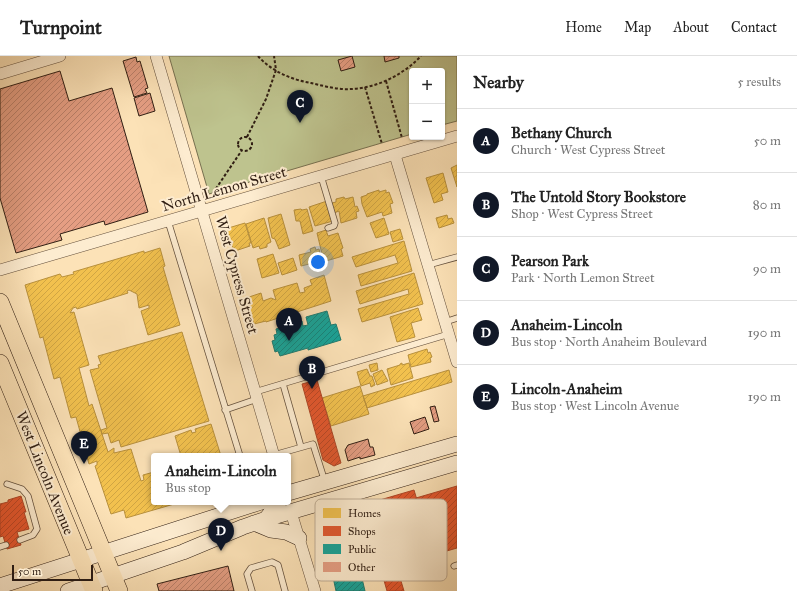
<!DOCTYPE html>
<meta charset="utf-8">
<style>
:root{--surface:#fff;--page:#f2f2f2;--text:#222;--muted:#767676;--line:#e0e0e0;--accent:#111827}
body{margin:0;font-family:"IM FELL Great Primer",serif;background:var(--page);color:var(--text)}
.controls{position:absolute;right:12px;top:12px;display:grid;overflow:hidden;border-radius:4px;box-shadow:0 1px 3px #0004}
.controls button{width:36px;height:36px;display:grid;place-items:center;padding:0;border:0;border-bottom:1px solid var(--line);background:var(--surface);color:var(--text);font:20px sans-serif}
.scale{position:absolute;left:12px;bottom:10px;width:81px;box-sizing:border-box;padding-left:4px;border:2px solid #301e13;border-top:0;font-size:11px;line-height:14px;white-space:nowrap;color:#301e13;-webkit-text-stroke:3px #fdecd0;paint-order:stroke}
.you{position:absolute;left:318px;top:206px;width:14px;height:14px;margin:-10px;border:3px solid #fff;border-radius:50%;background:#1a73e8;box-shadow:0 0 0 6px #1a73e833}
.badge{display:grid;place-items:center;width:26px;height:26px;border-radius:50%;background:var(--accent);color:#fff;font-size:13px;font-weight:700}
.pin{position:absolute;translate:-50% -33px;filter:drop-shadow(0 1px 2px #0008)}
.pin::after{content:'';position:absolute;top:21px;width:14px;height:12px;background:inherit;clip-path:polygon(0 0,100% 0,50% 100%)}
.popup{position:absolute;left:151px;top:397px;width:140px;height:52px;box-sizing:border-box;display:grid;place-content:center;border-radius:4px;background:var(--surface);filter:drop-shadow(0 1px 3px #0005);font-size:13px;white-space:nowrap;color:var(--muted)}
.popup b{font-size:15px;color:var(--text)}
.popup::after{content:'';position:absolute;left:50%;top:100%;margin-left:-8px;border:8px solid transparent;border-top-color:var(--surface)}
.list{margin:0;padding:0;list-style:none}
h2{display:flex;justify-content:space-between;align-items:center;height:52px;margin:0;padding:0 16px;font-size:17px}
h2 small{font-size:13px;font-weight:400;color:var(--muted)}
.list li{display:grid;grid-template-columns:26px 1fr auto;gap:12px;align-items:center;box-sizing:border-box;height:64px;padding:0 16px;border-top:1px solid var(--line)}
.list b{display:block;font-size:15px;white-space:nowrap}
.list p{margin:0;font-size:13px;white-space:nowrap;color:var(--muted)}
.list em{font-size:13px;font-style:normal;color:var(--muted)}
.map{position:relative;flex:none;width:457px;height:535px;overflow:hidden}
header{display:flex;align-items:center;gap:24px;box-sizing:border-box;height:56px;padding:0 20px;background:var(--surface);border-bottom:1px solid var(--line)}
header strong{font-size:19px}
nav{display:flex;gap:22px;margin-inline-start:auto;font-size:14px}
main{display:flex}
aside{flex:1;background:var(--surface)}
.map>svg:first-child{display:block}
</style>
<header>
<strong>Turnpoint</strong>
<nav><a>Home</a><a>Map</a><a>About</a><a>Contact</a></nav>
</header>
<main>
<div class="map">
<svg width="457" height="535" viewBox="0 0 457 535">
<defs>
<pattern id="homes-hatch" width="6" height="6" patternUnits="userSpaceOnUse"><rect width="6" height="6" fill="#f2c14e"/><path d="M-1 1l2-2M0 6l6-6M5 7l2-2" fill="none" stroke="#d0a543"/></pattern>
<pattern id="shops-hatch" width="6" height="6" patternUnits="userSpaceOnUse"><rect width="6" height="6" fill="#e4572e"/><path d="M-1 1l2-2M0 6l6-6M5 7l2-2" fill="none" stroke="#b94726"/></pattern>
<pattern id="public-hatch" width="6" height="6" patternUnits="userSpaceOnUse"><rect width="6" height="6" fill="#17a398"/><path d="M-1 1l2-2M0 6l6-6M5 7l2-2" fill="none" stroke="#15847b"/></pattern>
<pattern id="building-hatch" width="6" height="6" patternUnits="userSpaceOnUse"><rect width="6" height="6" fill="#e59e83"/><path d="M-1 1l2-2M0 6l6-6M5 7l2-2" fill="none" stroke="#ba806a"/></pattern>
</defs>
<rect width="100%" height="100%" fill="#fce2b7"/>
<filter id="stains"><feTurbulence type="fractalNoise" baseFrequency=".005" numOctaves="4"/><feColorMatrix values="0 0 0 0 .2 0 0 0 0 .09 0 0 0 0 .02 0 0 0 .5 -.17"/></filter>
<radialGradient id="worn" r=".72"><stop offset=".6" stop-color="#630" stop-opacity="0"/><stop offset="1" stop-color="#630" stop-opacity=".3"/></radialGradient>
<path fill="#bec38e" stroke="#777050" d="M169,0H457V65L442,69V15H412V78L209,138Z"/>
<path fill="url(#homes-hatch)" stroke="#b8903c" d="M457,109V131L451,112Z
M443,117L448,136L441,138L443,144L434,147L426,122Z
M379,134V136L386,134V137L389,136L393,147L390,148L392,157L383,160L382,156L367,161L362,148L361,141L367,139V138Z
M344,141L345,143L353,141L355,151L357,150L359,155L356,156L357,162L341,167L339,155L334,157L332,147L336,146V143Z
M327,145L333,165L315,170L309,151Z
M301,153L302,154L307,153L313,175L303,178L300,165H296L294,154Z
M281,158L290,189L279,193L275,183L272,182L268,162Z
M447,159L448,163L452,162L454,167L439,172L436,162Z
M264,162L271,186L267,188V191L260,193L259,190L253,192L246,168Z
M384,162L389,178L376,182L370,167Z
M245,167L251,187H249L250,190L235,195L231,188H229L225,173Z
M400,173L403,183L393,186L390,176Z
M326,174L328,180L338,177L343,192L341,193L343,200L326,205L323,197L322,198L317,177Z
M404,185L412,215L361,230L358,219L398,207L395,199L356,211L352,201Z
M315,191L316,194L319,193L322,205L301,210L299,199L311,196L310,193Z
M160,192L165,210L163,211L180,269L148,279L141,255L149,252V249L139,252L137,238L129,234L127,235L128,237L77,253L76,251L73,252L70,257L74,256L89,309L79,312L89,350L92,348L108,396L114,392V397L131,393L141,425L144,424L143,419L154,416V446H181L126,462L124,454L111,458L95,410L97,409V405L89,408L76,361L71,362L60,321L54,323L43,281L40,282L25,229L60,218L62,221L74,218L73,216L144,195V197Z
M273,198L279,217L262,222L257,203Z
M293,202L297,214L282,219L278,207Z
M414,217L423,248L362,266L358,253L409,238L408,233L360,248L356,235Z
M324,219L331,245L266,266V265L254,268L246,242L261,237L263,245L271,242L276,244L273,234L297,227L300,237L305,236L304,232L312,229L310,224Z
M418,252L422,264L411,267L415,281L397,286L390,261Z
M182,276L209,365L121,391L119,384L111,387L108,377L102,378L101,374L107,372L90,314L99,312L98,309L101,308L98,300Z
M427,293L428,297L430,296L432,301L430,302L431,306L411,311L408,299Z
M377,307L378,314L371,316L369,309Z
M402,307V309L409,307L413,322L391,329L387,313L400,309V308Z
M367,313L370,320H372L375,329L371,331L370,327L361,330L357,316Z
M382,314L388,325L377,329L373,318Z
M449,314L452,326L367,352L363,340Z
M360,330L369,358L331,370L322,342Z
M211,368L221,400H181L175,380L191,374L192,377L196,376L195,373Z"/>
<path fill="url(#shops-hatch)" stroke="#ae4626" d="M317,324L341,407L334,410L323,404L302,328Z
M457,430V492L433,499L416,442Z
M414,434L428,481L391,492L404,535H387L376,496L353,503L339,456Z
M21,440L26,456H24L29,473L17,476L21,489L7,493L3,480L0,481V448L8,446V444Z"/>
<path fill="url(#public-hatch)" stroke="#1e7b70" d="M327,255L331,269L336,268L341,284L308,294V292L280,300L278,295L275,296L272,285L275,284L274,279L277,278L276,273L302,265L303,270L308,269L306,261Z
M360,514L365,535H336L333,521Z"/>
<path fill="url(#building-hatch)" stroke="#301e13" d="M352,0L355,11L341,15L338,4Z
M384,0H399V2L385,6Z
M136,1L137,6L140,5L148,32L145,33L147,37L134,41L123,5Z
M60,15L69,45L112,32L148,156L105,169L104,165L60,178L62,184L16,197L0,142V33Z
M150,37L155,55L139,60L134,42Z
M435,350L439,365L434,366L430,351Z
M425,361L429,373L414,378L410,366Z
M368,383L370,391H373L375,399L360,403V401L348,405L345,394L348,389Z
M228,510L234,535H159L157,528Z"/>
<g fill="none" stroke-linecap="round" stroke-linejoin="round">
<defs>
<path id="service" d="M321,120L335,167L334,170L328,172
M168,165L240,400
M428,209L457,201
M445,266L457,262
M283,328L301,391
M255,336L449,278
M225,354L257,343
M274,399L313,388L325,426
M7,428L22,433L28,440L37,473L33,479L20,484
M0,491L6,489
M454,510L457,509
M252,535L247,518L251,512L272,506L278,509L285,535"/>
<path id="minor" d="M156,0L274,400
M0,18L60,0
M395,99L457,306
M0,214L457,80
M291,456L315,535"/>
<path id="secondary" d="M288,437L457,388
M266,463L279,446
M254,467L271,474L286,476L299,482
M0,530L261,446
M68,535L183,496L243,471L266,463L457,407"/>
<path id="primary" d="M0,246L119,535
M0,307L94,535"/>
</defs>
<use href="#service" stroke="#634f3c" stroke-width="7"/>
<use href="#minor" stroke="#634f3c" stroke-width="12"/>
<use href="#secondary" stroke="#301e13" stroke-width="16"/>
<use href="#primary" stroke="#301e13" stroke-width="18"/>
<path stroke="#301e13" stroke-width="2" stroke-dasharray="3 2" stroke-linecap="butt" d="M258,0C271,15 292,24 311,27C324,30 338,34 351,33C377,32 403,19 421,0
M386,25L402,82
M365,31L382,88
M247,81L266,43L276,14L274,0
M238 88a7 7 0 1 1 14 0a7 7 0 1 1-14 0Z
M213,137L242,94"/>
<use href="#service" stroke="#fdecd0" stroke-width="5.5"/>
<use href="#minor" stroke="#fdecd0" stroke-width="11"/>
<use href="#secondary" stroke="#fdecd0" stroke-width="15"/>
<use href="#primary" stroke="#fce2b7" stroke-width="17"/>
</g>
<g text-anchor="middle" stroke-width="4" stroke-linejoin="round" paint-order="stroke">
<g font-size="15" fill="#301e13" stroke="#fdecd0">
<text transform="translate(224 133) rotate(-16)" y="5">North Lemon Street</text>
<text transform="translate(237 219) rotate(74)" y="5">West Cypress Street</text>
<text transform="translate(45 417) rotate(68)" y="5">West Lincoln Avenue</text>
</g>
</g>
<rect x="315" y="443" width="132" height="82" rx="6" fill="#fdecd0" stroke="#c0ae97" stroke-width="1"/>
<rect x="323" y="452" width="18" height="10" fill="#f2c14e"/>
<rect x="323" y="470" width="18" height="10" fill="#e4572e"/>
<rect x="323" y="488" width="18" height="10" fill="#17a398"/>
<rect x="323" y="506" width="18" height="10" fill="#e59e83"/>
<g font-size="11" fill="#301e13">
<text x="348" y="461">Homes</text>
<text x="348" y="479">Shops</text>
<text x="348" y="497">Public</text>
<text x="348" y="515">Other</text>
</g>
<rect width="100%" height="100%" filter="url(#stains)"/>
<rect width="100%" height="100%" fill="url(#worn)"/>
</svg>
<div class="controls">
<button>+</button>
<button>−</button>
</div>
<div class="scale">50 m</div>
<div class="you"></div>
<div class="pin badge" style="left:289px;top:285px">A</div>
<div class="pin badge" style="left:312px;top:333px">B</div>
<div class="pin badge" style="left:300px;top:67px">C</div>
<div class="pin badge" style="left:221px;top:495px">D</div>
<div class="popup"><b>Anaheim-Lincoln</b>Bus stop</div>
<div class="pin badge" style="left:84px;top:408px">E</div>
</div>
<aside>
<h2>Nearby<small>5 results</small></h2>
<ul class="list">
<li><span class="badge">A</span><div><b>Bethany Church</b><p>Church · West Cypress Street</p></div><em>50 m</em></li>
<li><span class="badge">B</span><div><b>The Untold Story Bookstore</b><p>Shop · West Cypress Street</p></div><em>80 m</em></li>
<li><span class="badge">C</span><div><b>Pearson Park</b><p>Park · North Lemon Street</p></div><em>90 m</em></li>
<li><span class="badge">D</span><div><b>Anaheim-Lincoln</b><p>Bus stop · North Anaheim Boulevard</p></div><em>190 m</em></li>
<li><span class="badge">E</span><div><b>Lincoln-Anaheim</b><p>Bus stop · West Lincoln Avenue</p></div><em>190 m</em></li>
</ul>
</aside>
</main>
